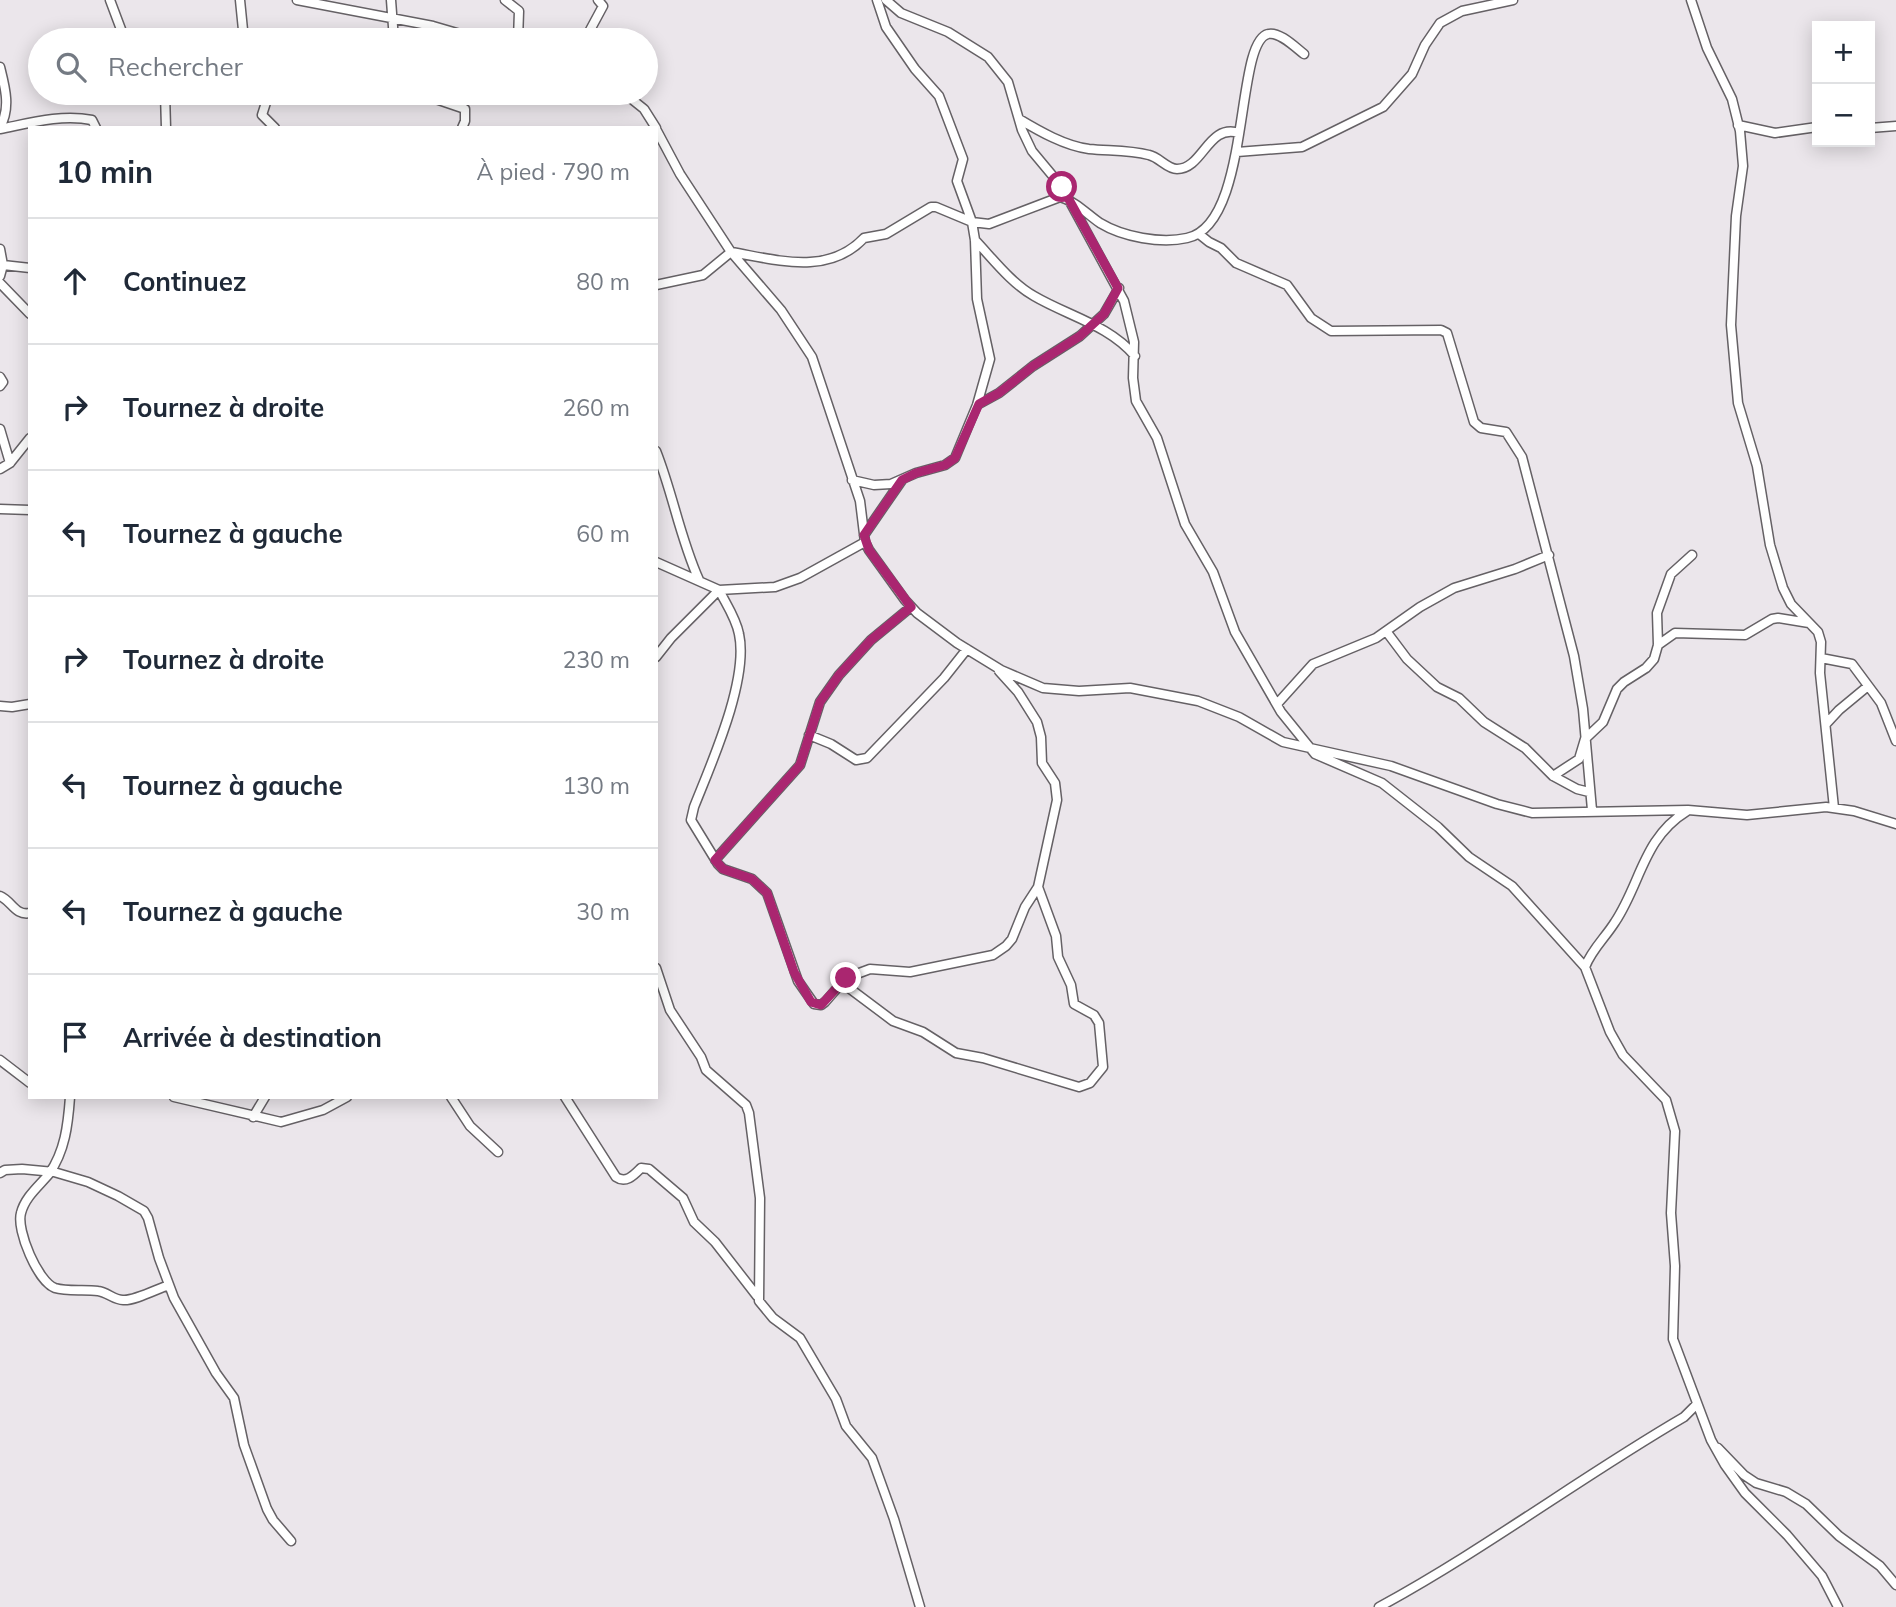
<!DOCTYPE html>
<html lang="fr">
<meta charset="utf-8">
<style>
:root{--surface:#fff;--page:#f2f2f3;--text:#1f2937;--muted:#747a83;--line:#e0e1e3}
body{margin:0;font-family:Mulish,sans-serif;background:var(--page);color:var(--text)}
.controls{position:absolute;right:21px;top:21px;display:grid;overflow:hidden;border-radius:0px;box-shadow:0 4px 18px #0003}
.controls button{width:63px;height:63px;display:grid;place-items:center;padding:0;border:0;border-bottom:2px solid var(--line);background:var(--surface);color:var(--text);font:35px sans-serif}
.stop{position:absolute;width:21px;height:21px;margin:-16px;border:5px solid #aa2670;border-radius:50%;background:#fff}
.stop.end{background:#aa2670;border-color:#fff;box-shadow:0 2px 7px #0008}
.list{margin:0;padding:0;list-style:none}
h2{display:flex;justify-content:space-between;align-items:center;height:91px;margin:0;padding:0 28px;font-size:30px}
h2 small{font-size:23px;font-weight:400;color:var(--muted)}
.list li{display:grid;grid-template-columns:46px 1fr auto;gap:21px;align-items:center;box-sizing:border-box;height:126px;padding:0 28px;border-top:2px solid var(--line)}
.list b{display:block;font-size:26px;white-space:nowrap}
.list em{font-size:23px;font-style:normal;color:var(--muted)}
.icon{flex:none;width:38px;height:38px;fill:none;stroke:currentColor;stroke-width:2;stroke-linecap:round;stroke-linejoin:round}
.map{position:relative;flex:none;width:1896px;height:1607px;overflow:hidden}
.search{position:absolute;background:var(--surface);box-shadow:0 4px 18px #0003;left:28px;top:28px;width:630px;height:77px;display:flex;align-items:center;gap:18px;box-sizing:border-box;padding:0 24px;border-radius:38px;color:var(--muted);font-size:26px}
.panel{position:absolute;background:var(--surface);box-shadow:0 4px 18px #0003;left:28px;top:126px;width:630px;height:973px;border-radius:0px}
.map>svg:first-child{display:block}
</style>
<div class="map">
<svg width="1896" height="1607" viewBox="0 0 1896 1607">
<rect width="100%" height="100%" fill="#ebe6eb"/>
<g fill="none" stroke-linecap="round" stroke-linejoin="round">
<defs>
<path id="minor" d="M110,0L125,40
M240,0L244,40
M297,0L433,26L481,40
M391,0L394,40
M505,0L519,11L518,40
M886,0L901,13L948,32L988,57L1008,82L1022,130L1032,151L1062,187L1124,301L1134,342L1133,378L1136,401L1157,438L1185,524L1213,572L1235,632L1281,712L1315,754L1382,783L1438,827L1469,857L1512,886L1585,967L1610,1032L1623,1055L1666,1100L1675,1131L1671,1213L1675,1266L1673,1339L1711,1440L1725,1465L1745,1493L1787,1535L1822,1576L1838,1607
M1691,0L1707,48L1732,99L1740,131L1743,166L1736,216L1731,325L1738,403L1757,466L1770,545L1783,588L1791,604L1818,632L1821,642L1820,673L1834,808
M579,40L589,32L603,6L598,0
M0,67C5,87 11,108 0,127
M165,93L166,128
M269,93L262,115L275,128
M418,93L465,109V121L462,128
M624,93L644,109L656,128
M1019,119C1039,131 1065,146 1089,149C1109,151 1129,150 1149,155C1159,157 1167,169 1177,169C1203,169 1208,123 1239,133
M1738,125L1775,133L1817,127
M1870,128L1896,126
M0,129C30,123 61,114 92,120L96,128
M656,129L680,174L731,252L781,310L812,357L860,501L865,542L869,550L905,600L917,613L957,643L1001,670L1043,688L1079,691L1130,688L1198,701L1239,717L1283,742L1391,766L1497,804L1532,813L1688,810L1747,815L1826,807L1854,811L1896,824
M1237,152L1302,147L1383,107L1412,74L1425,45L1440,23L1462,11L1513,0
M1199,234L1209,242L1221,248L1236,263L1287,285L1311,318L1331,331L1441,330L1447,333L1474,422L1481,428L1506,432L1522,457L1574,656L1583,709L1592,810
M975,240C993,259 1011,283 1034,296C1068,316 1109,325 1135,356
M0,249L3,265L0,276
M3,265L30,268
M0,283L30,314
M656,285L703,275L731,252C778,260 828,276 864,238L886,234L931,207H936L972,222L989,224L1060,197C1075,201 1087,214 1100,223C1123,237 1161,244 1187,238C1252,224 1234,42 1268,34C1279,31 1295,47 1304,54
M0,377L3,382L0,386
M977,405L999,393L1033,366L1080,336L1104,314L1119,288
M0,429L10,463
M656,451C673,494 680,538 699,580
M0,469L10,463L30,438
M852,480L874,485L891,484L916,473L945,465L955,458L977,405L990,359L977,299L975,240L972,222L957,181L963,159L939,96L915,69L886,27L877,0
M0,509L30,510
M864,535L902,480
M656,562L719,590L775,587L800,578L865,542
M1386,631L1407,659L1437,687L1459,698L1484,722L1525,748L1553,776L1577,789L1589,792
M1658,645L1675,633L1745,635L1772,619L1778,618L1809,623
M656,657L671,638L719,590C726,604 736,618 739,634C749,680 711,764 694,807L691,820L718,864L723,869L752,879L767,893L798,981L814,1004L821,1005L825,1002L846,978L870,969L910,972L993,955L1006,946L1012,939L1025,907L1038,887
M1821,658L1852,664L1881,703L1896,741
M1277,704L1313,664L1376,638L1420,607L1454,588L1515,569L1549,555
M0,706L12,707L30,704
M1826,724L1839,710L1868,686
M809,735L831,744L856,760L867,758L944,678L967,649
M1553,776L1579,759L1585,739L1603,722L1617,689L1624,682L1646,668L1654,659L1658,645L1657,613L1671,574L1692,555
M715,860L800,765L820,702L839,675L871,640L911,607
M0,896C12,901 15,916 30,913
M1585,967C1592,949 1605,938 1615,922C1641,883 1643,838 1687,811
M656,968L670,1010L701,1057L706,1070L746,1105L749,1113L760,1198L759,1301L773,1318L800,1338L836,1399L846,1426L872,1458L894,1519L920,1607
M841,982L893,1021L923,1032L956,1053L983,1058L1079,1087L1090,1083L1103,1067L1099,1023L1094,1015L1074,1004L1071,985L1058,957L1056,936L1038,887L1057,800L1055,783L1042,763L1041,737L1037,722L1018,692L999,671
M0,1060L30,1083
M70,1097C68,1125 65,1151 49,1174C39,1186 25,1197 21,1213C16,1230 38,1282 55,1288C68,1292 84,1289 98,1291C107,1292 114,1300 123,1300C134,1301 157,1289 169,1285
M174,1097L281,1122L323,1110L347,1097
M451,1097L470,1126L498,1152
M565,1097L616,1177C626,1184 634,1175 641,1168L649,1169L683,1198L694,1222L715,1242L757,1296
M253,1117L265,1097
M0,1173L5,1170L22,1169L54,1172L88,1182L118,1196L144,1211L148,1218L159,1258L174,1298L216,1373L234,1398L244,1445L267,1509L273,1520L291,1541
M1718,1448L1744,1475L1756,1483L1786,1492L1806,1504L1839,1536L1880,1566L1896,1585
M1379,1607C1484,1550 1581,1477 1684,1417L1697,1404"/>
</defs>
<use href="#minor" stroke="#656165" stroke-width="11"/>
<use href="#minor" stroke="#fff" stroke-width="8"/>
</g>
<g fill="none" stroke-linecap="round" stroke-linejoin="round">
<path stroke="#aa2670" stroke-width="9" d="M846,978L821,1005L811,1002L794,972L767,893L752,879L723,869L715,860L800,765L820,702L839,675L871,640L911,607L869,550L864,535L902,480L916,473L945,465L955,458L979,404L999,393L1033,366L1080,336L1104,314L1118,288L1062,187"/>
</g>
</svg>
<div class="controls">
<button>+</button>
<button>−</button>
</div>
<div class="stop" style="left:1062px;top:187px"></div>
<div class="stop end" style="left:846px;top:978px"></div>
<div class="search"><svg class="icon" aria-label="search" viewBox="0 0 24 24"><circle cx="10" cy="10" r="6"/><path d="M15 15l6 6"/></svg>Rechercher</div>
<section class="panel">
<h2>10 min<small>À pied · 790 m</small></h2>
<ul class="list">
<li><svg class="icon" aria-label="ahead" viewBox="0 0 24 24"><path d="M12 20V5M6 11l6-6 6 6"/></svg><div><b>Continuez</b></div><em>80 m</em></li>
<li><svg class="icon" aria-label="right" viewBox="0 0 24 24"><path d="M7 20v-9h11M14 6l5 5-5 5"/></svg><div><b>Tournez à droite</b></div><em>260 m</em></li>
<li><svg class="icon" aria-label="left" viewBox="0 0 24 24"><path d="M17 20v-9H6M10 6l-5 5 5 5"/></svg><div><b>Tournez à gauche</b></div><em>60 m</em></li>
<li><svg class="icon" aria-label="right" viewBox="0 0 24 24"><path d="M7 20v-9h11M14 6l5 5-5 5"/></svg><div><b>Tournez à droite</b></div><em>230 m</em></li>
<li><svg class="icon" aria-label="left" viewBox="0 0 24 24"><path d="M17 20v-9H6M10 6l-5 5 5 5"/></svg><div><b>Tournez à gauche</b></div><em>130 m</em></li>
<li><svg class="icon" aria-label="left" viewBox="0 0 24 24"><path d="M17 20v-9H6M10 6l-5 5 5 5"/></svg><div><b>Tournez à gauche</b></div><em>30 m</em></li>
<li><svg class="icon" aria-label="arrive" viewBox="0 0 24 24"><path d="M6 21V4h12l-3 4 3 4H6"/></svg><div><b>Arrivée à destination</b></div></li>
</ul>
</section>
</div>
